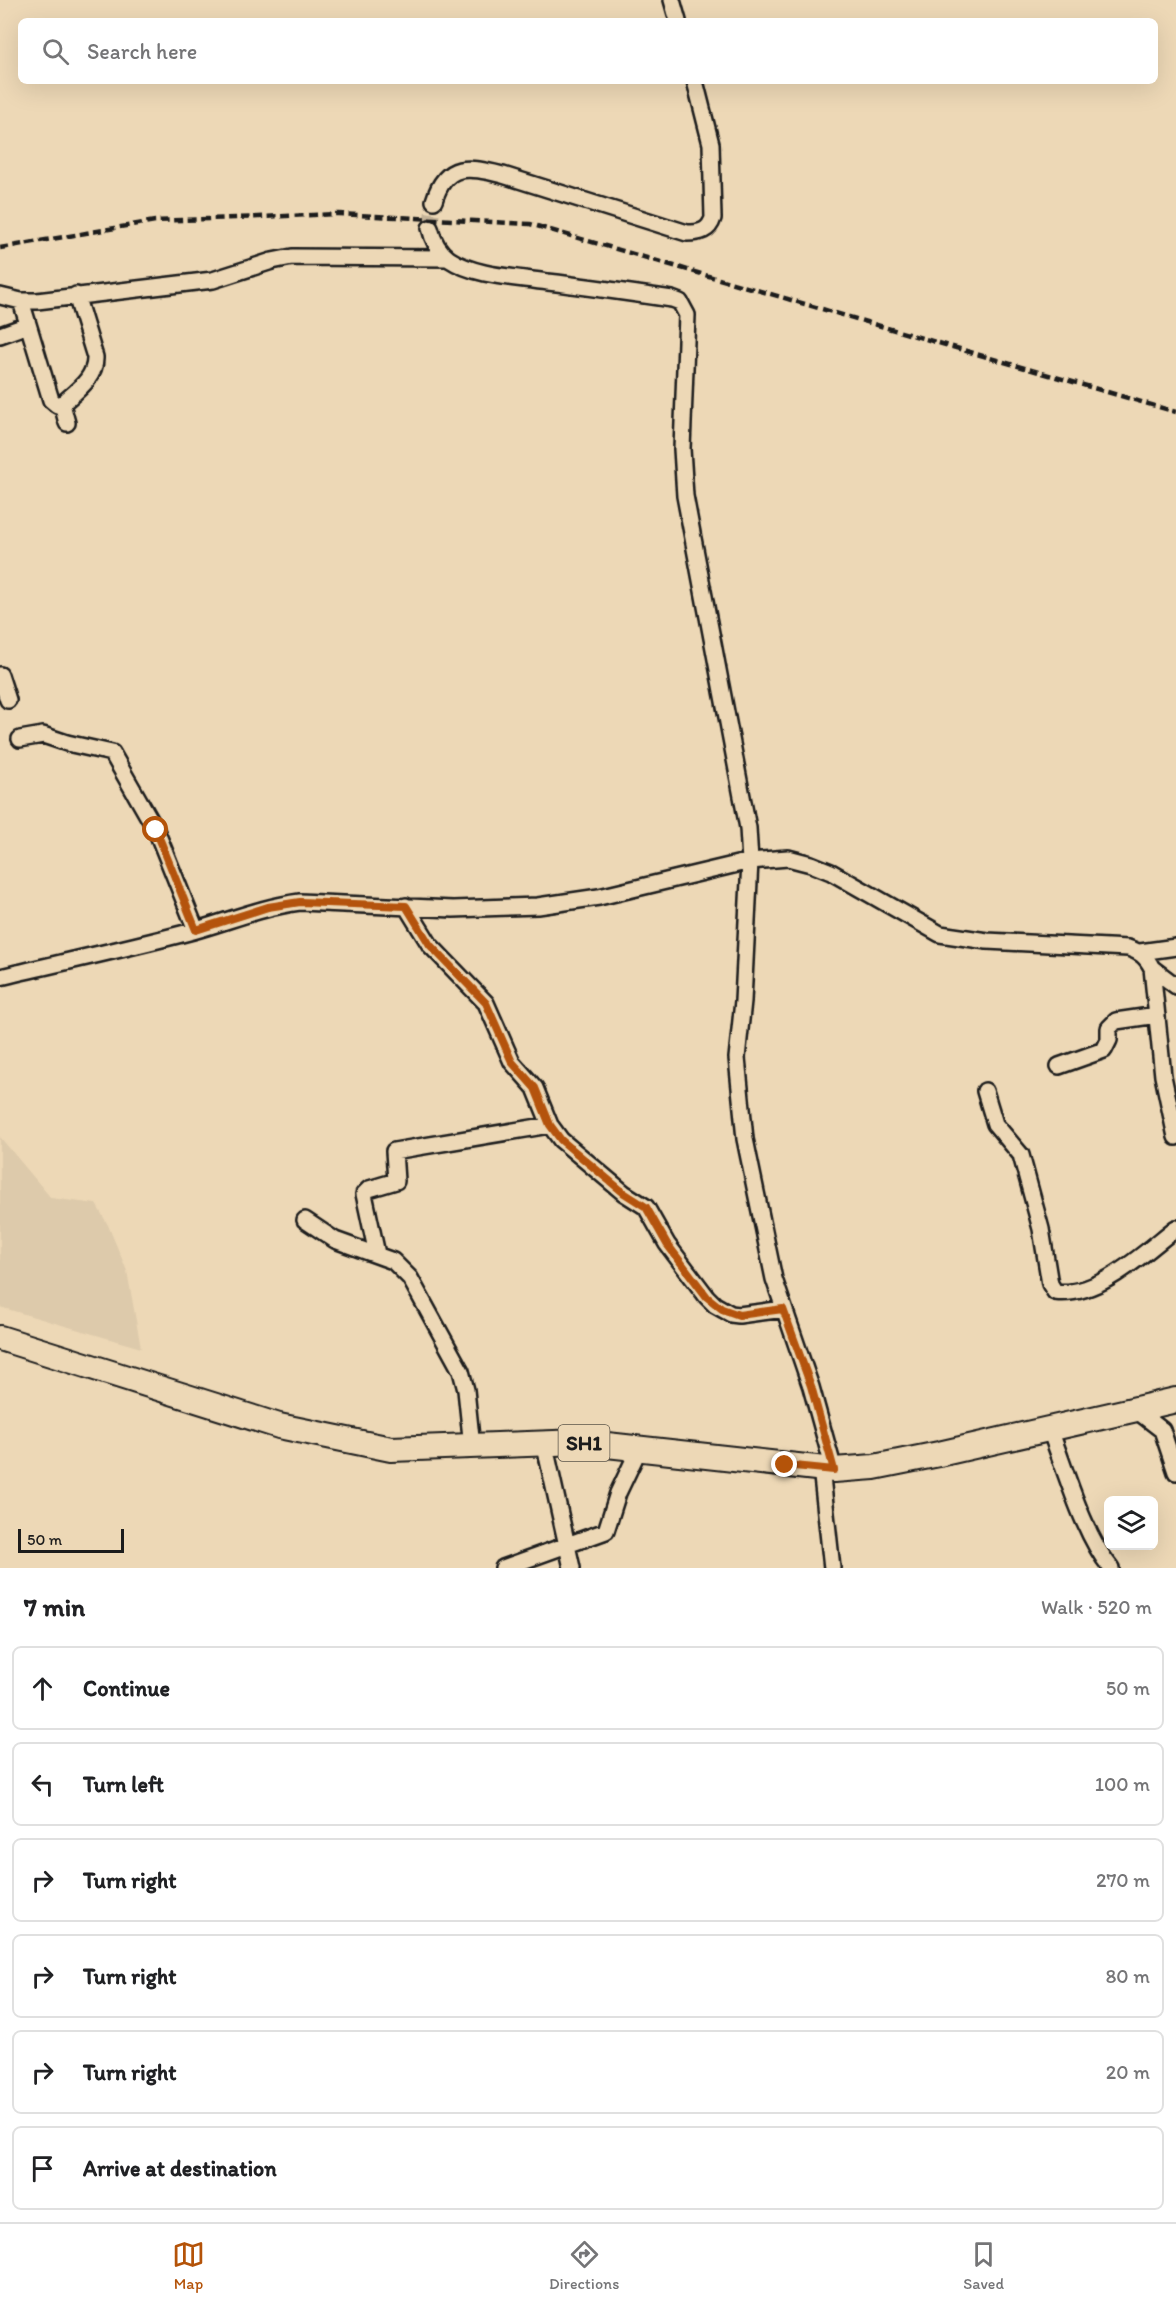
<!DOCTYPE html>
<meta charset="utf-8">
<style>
:root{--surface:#fff;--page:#f6f6f6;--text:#202124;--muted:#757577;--line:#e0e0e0;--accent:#b45309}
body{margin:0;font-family:Itim,sans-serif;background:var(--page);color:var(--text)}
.controls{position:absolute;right:18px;bottom:18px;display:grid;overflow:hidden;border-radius:9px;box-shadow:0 6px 24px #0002}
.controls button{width:54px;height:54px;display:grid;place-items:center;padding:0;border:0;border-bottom:2px solid var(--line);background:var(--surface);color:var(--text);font:30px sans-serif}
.scale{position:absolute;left:18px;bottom:15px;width:106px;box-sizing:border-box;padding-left:6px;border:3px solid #1c1c1c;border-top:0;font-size:16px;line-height:21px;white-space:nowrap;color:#1c1c1c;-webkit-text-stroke:4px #edd8b6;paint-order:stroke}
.stop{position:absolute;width:18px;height:18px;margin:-14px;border:4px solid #b45309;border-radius:50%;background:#fff}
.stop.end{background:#b45309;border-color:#fff;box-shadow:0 2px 6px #0008}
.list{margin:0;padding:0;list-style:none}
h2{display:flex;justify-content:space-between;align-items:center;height:78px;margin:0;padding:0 24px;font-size:26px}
h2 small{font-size:20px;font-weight:400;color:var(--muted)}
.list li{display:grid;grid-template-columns:39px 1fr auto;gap:18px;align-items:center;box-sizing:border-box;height:84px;margin:0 12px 12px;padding:0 12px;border:2px solid var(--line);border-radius:9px}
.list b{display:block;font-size:22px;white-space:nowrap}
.list em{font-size:20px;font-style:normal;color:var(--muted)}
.icon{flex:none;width:33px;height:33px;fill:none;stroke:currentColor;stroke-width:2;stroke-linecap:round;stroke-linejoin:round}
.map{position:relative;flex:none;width:1176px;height:1568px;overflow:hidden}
.search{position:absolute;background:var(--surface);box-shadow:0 6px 24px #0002;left:18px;right:18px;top:18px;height:66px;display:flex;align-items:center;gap:15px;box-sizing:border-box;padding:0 21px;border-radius:9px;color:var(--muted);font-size:22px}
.sheet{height:654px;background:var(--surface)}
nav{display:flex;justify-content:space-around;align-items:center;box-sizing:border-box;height:84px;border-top:2px solid var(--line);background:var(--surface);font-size:16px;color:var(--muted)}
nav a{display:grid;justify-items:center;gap:3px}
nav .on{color:var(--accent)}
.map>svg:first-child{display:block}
</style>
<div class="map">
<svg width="1176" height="1568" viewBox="0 0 1176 1568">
<rect width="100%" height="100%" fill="#edd8b6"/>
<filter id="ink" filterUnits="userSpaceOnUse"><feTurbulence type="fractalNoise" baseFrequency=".0167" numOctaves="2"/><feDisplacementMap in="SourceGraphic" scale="12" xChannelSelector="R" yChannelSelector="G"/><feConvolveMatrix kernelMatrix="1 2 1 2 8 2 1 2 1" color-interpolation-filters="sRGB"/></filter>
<g filter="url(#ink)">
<path fill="#ddcaab" d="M0,1137L51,1198L96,1204L108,1225L127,1271L141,1348L0,1307Z"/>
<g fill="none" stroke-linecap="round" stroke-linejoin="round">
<path stroke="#c3b297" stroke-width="15" stroke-dasharray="15 8" stroke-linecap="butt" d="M430,228L434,201"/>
<defs>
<path id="minor" d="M672,0L678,21
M434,201C446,161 469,167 503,175L687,233C700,233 709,231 713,218L711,144L695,81
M430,228C433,241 438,251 449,259C476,277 517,277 548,282C590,287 631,293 672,299L680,302L687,315L682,449L685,496L748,828L750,861L743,1001L737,1058L745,1139L774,1279L811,1387L834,1470
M0,296L21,301H37L213,280L272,261L292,257L448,258
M21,301L51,400L57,405L62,404L67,423
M0,335L28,325
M62,404C76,391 96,378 95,357L76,295
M0,675L8,700
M20,739L43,735L67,743L112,753L156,830L196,930
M406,906L430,945L486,1003L512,1062L535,1088L550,1125L561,1140L624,1193L646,1207L667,1244L707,1297L715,1305L731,1314L739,1315L784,1309
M1140,952L1176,947
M1152,968L1176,986
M0,977C64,962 129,948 193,931C229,921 262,907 300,902L453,909L538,906L599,897L750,861L788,858L811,864L831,872L940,934L987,941L1128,948C1140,952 1146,956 1152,968L1163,1076L1176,1137
M1059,1066L1104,1050L1109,1040V1028L1116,1021L1157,1015
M985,1091L995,1124L1021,1155L1041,1229L1050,1284L1055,1292C1098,1298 1145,1252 1176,1228
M305,1220L335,1240L393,1261L410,1278L461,1371L466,1390L472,1447
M377,1254L364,1194L369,1189L396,1181L394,1151L550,1125
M1136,1410L1162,1430L1176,1472
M1050,1430C1066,1471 1083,1534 1111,1568
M544,1442L572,1568
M821,1468L832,1568
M503,1568L606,1531L618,1493L639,1449"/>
<path id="primary" d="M0,1338L279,1426L391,1449L580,1442L834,1470L874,1467L939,1454L1176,1400"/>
</defs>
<use href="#minor" stroke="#1c1c1c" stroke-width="20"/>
<use href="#primary" stroke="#1c1c1c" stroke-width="28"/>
<use href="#minor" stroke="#edd8b6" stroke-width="15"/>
<use href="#primary" stroke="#edd8b6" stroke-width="24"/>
<path stroke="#1c1c1c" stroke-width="4.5" stroke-dasharray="9 4.5" stroke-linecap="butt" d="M0,248L155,221L338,214L530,224L1176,412"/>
</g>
</g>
<g fill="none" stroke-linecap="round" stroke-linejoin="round" filter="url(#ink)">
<path stroke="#b45309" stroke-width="8" d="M156,830L196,930L268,907L300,902L406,906L430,945L486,1003L512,1062L535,1088L550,1125L561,1140L624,1193L646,1207L667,1244L707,1297L722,1309L739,1315L783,1309L811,1386L834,1470L785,1465"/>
</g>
<g text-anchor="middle" stroke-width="5" stroke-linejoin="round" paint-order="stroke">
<rect fill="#edd8b6" stroke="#5b544a" stroke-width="1.5" x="558.5" y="1425" width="51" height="36" rx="4.5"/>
<g font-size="21" font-weight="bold" fill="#1c1c1c">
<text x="584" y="1450">SH1</text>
</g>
</g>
</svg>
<div class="controls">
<button><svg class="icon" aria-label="layers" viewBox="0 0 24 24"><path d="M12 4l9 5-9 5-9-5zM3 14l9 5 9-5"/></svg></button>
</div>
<div class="scale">50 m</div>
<div class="stop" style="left:156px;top:830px"></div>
<div class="stop end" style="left:785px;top:1465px"></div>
<div class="search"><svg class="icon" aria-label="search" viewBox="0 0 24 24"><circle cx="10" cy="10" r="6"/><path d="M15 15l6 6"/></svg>Search here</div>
</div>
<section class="sheet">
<h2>7 min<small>Walk · 520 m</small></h2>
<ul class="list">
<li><svg class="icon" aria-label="ahead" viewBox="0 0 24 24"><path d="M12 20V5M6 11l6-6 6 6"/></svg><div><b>Continue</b></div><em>50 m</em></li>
<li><svg class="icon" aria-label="left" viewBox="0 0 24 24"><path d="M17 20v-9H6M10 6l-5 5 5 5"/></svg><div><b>Turn left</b></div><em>100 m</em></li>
<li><svg class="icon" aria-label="right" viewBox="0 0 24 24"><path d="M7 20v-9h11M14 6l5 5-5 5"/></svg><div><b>Turn right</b></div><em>270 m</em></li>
<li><svg class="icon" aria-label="right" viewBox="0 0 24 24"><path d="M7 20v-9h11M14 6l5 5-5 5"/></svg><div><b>Turn right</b></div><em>80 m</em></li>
<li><svg class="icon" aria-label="right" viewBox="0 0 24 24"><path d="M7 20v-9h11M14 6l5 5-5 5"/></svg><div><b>Turn right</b></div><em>20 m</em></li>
<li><svg class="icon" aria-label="arrive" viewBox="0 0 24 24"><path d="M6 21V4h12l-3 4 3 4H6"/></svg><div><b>Arrive at destination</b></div></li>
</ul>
</section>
<nav>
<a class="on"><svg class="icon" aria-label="map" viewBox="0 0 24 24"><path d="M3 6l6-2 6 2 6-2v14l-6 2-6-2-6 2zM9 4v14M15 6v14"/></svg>Map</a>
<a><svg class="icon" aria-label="directions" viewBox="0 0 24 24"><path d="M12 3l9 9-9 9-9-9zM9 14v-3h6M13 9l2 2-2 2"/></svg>Directions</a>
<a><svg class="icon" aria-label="saved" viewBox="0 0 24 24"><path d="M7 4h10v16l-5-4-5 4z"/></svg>Saved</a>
</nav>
